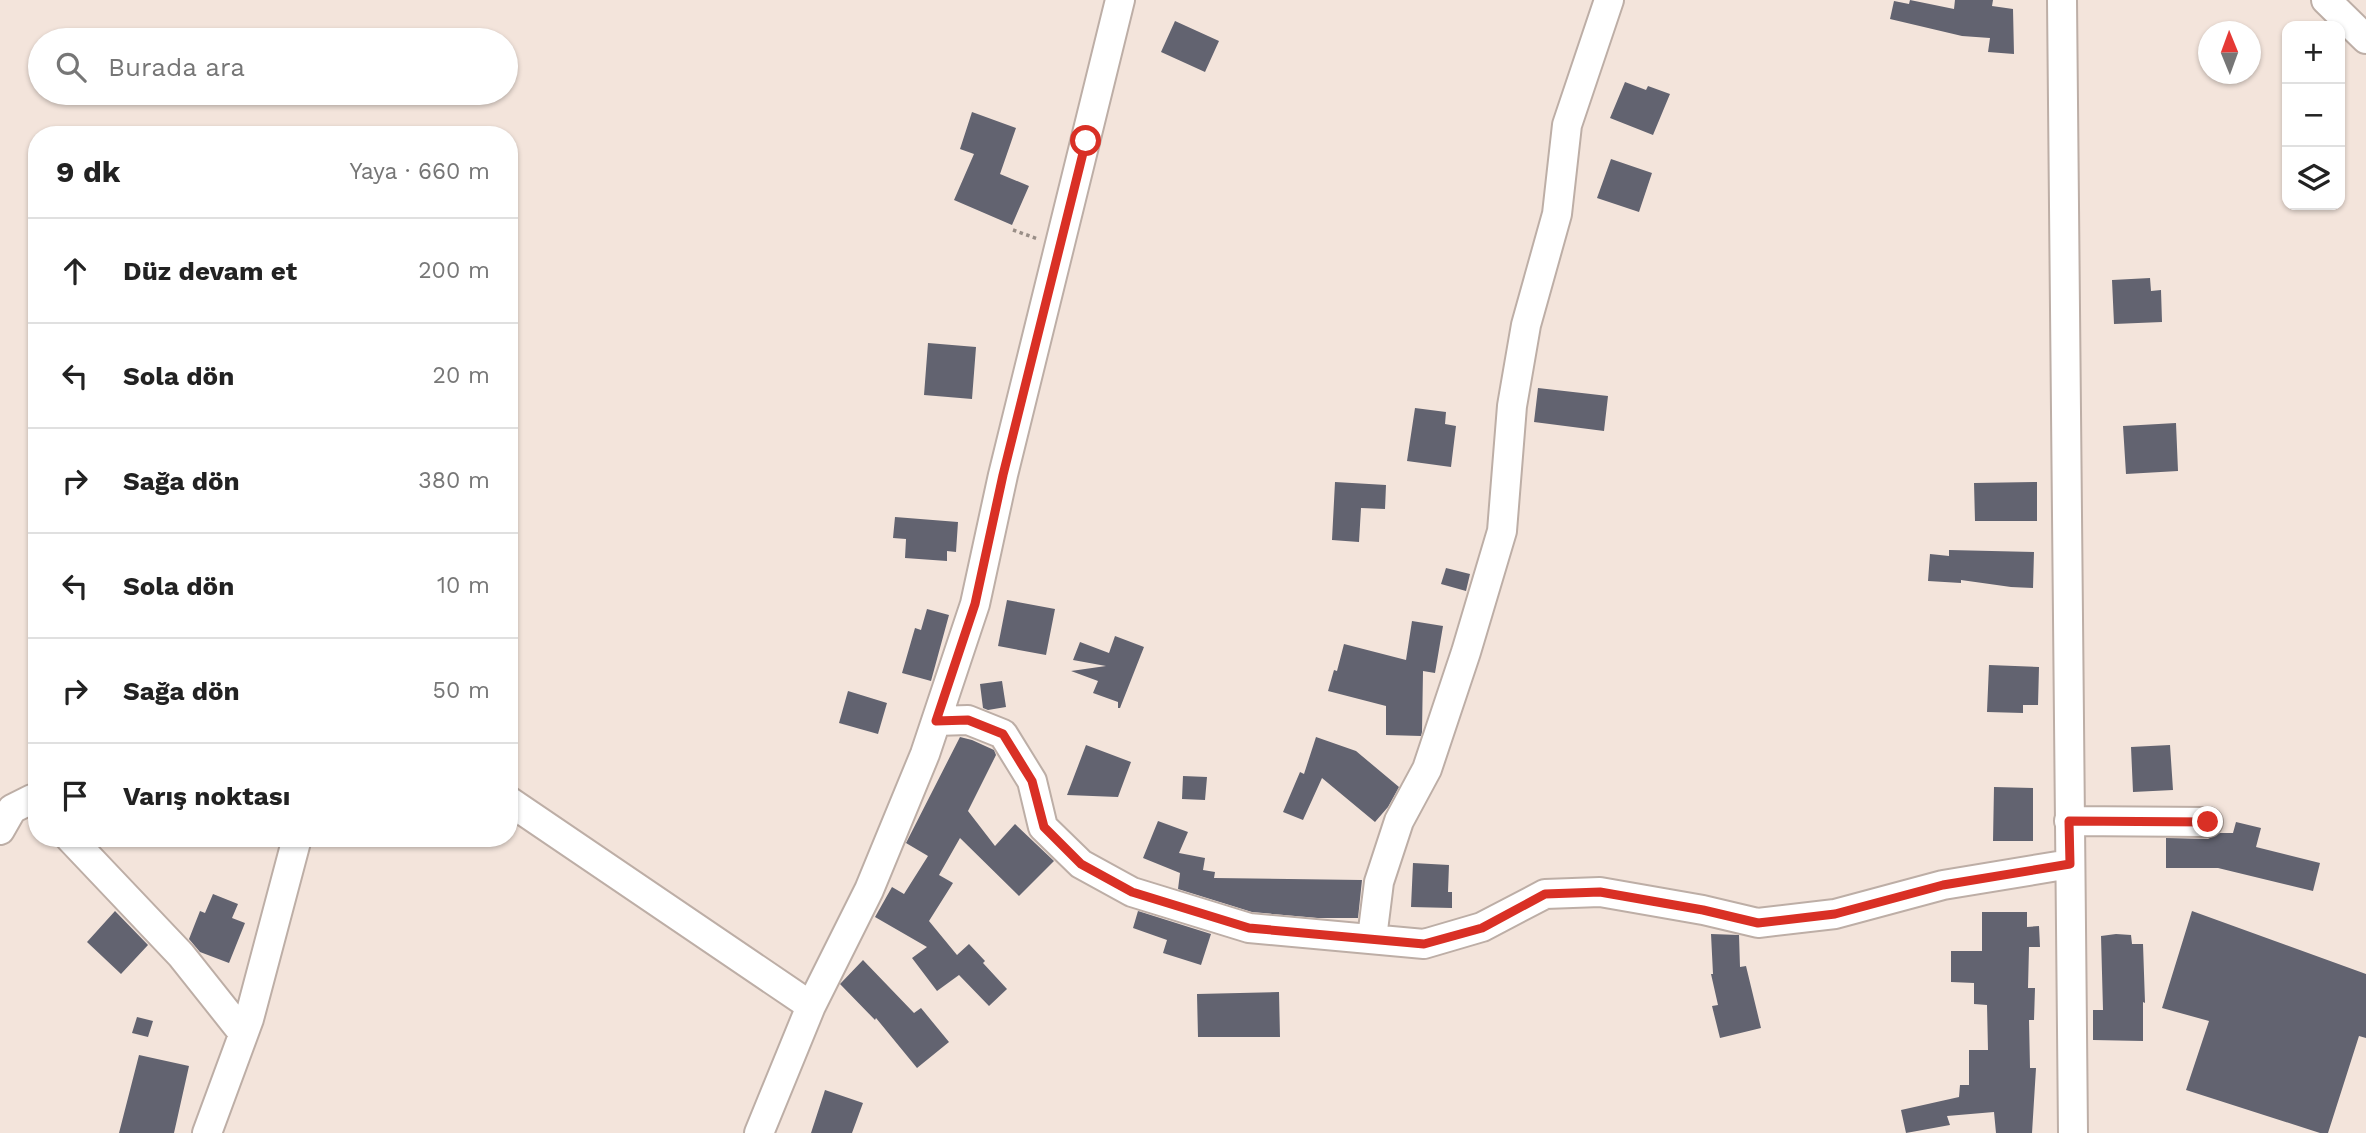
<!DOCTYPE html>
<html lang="tr">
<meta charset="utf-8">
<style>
:root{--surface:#fff;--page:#f2f2f2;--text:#222;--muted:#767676;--line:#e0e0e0}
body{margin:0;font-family:"Work Sans",sans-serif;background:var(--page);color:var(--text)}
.controls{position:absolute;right:21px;top:21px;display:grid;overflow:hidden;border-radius:14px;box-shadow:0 2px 5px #0004}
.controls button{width:63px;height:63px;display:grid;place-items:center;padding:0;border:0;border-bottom:2px solid var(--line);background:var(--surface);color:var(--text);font:35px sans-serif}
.compass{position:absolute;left:2198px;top:21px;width:63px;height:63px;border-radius:50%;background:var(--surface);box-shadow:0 2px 5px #0004;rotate:359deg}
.stop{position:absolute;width:21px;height:21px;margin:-16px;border:5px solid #d93025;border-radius:50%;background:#fff}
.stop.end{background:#d93025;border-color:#fff;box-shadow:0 2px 7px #0008}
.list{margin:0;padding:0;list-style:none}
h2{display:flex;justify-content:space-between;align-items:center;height:91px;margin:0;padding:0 28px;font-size:30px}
h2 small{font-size:23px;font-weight:400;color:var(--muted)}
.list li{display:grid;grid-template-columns:46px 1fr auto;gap:21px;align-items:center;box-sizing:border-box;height:105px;padding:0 28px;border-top:2px solid var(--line)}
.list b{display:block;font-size:26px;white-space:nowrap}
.list em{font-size:23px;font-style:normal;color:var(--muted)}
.icon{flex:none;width:38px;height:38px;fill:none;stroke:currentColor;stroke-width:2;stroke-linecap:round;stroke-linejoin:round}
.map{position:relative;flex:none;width:2366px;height:1133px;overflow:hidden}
.search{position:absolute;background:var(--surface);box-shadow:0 2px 5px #0004;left:28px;top:28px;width:490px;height:77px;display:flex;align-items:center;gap:18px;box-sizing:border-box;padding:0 24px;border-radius:38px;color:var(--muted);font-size:26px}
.panel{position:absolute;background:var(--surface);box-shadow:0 2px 5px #0004;left:28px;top:126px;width:490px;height:721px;border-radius:28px}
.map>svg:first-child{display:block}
</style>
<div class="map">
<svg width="2366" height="1133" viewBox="0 0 2366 1133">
<rect width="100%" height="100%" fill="#f3e4db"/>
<path fill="#626370" d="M1910,0L1954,9L1955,0H1993L1992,6L2013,9L2014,54L1988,52L1990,38L1962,36L1890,19L1894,1L1909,4Z
M1175,21L1219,41L1205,72L1161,52Z
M1625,82L1646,90L1648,86L1670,94L1653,135L1610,118Z
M972,112L1016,128L1000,174L1029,186L1012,225L954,200L974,154L960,149Z
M1611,159L1652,173L1639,212L1597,198Z
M2150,278L2151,291L2161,290L2162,322L2114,324L2112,280Z
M928,343L976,347L972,399L924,395Z
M1538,388L1608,396L1604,431L1534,422Z
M1415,408L1446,412L1445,424L1456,426L1451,467L1407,461Z
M2176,423L2178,471L2126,474L2123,426Z
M1335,482L1386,485L1385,509L1361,508L1359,542L1332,540Z
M2037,482V521H1975L1974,483Z
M895,517L958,522L956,552L947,551V561L905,558L906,539L893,538Z
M1949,550L2034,552L2033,588L2011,587L1961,580V583L1928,581L1930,554L1949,556Z
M1446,568L1470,574L1466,591L1441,584Z
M1007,600L1055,609L1046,655L998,646Z
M927,609L949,615L931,681L902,673L915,628L921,630Z
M1412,621L1443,626L1435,673L1423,671L1422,732L1421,736L1386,735V706L1328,691L1334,670L1337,671L1344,644L1406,660Z
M1115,636L1144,647L1120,708H1118V702L1093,693L1098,681L1071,671L1106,666L1073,660L1080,642L1109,653Z
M1989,665L2039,667L2038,705H2023V713L1987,712Z
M1002,681L1006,707L988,710L983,708L980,684Z
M848,691L887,703L878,734L839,723Z
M960,737L972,740L994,750L996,755L968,811L995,846L1015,824L1054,861L1019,896L960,838L939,875L953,883L929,921L957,955L969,944L985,961L983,963L1007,989L989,1006L959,975L937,991L912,958L927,947L875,917L892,887L904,894L928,856L906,843Z
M1316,737L1356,751L1399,787L1388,807L1375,822L1322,778L1303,820L1283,812L1300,772L1304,774Z
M1086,745L1131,762L1118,797L1067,795Z
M2170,745L2173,790L2133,792L2131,747Z
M1183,776L1207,777L1205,800L1182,799Z
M1994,787L2033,788V841H1993Z
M1158,821L1188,832L1179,853L1205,858L1203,870L1215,872L1214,878L1362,880L1358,918H1318L1252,912L1178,889L1180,873L1143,858Z
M2236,822L2261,828L2256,847L2320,863L2313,891L2218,868H2166V838L2208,839L2220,833H2233Z
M1413,863L1449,865L1448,892H1452V908L1411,907Z
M213,894L238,904L232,918L245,923L229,963L200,952L189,939L200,911L205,913Z
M115,911L148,945L121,974L87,942Z
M1138,911L1211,934L1201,965L1163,953L1167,940L1133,928Z
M2192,911L2366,974V1038L2359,1036L2328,1133H2320L2186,1090L2209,1021L2162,1008Z
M1982,912H2027V927L2039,926L2040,947H2029L2028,988H2035L2034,1020H2029L2030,1068H2036L2032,1133H1996L1994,1112L1947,1116L1950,1125L1906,1133L1901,1110L1959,1097L1960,1085H1969V1050H1988L1987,1005L1974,1004V983L1951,982V951H1982Z
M1711,934L1739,935L1740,967L1746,966L1761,1028L1720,1038L1712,1006L1718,1005L1711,974H1713Z
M2116,934L2131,935L2132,944H2143L2145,1003L2143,1002V1041L2093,1040V1010H2103L2101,936Z
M863,960L914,1013L921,1008L949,1042L917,1068L876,1018L875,1020L840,984Z
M1279,992L1280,1037H1198L1197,994Z
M137,1017L153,1021L148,1037L132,1033Z
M139,1055L189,1066L174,1133H119Z
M825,1090L863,1103L852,1133H811Z"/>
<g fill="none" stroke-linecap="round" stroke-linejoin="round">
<defs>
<path id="minor" d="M2062,0L2073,1133
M2326,0L2366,39
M936,721L968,720L1003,734L1032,781L1043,827L1081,864L1132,892L1249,928L1424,944L1482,927L1545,894L1600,892L1703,910L1758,923L1835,914L1943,885L2070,864
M509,801L811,1006
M2069,821L2208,822
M0,830L12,809L32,799L37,804
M70,838L181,955L243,1033
M1372,938L1379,882L1399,821L1427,769L1466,652L1502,531L1512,406L1526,325L1557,214L1567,125L1609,0
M207,1133L249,1019L297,838
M759,1133L811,1006L869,890L925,754L975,604L1003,475L1120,0"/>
</defs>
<use href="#minor" stroke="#bdaea6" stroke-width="32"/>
<path stroke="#998e87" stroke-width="3.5" stroke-dasharray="3.5 3.5" stroke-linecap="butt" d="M1013,230L1038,239"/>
<use href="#minor" stroke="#fff" stroke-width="28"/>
</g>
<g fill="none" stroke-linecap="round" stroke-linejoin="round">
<path stroke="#d93025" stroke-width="9" d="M1086,141L1003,475L975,604L936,721L968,720L1003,734L1032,781L1044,827L1081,864L1132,892L1249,928L1424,944L1482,928L1545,894L1600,892L1703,910L1758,923L1835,914L1943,885L2070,864L2069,821L2208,822"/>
</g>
</svg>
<div class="controls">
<button>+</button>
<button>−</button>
<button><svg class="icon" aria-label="layers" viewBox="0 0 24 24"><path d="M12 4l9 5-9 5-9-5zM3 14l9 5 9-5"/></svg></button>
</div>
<svg class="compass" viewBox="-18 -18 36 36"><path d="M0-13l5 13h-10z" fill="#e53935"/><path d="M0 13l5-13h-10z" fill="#767676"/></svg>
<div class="stop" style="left:1086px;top:141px"></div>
<div class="stop end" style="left:2208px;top:822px"></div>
<div class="search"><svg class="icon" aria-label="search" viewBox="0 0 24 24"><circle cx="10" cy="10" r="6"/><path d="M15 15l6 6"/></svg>Burada ara</div>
<section class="panel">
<h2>9 dk<small>Yaya · 660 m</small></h2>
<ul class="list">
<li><svg class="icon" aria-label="ahead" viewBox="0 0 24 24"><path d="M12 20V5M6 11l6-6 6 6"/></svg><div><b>Düz devam et</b></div><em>200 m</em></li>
<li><svg class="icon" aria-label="left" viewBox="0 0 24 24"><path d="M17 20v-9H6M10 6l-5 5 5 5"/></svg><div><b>Sola dön</b></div><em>20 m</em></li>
<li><svg class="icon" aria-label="right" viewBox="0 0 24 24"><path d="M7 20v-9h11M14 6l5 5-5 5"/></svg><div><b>Sağa dön</b></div><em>380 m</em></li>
<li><svg class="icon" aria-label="left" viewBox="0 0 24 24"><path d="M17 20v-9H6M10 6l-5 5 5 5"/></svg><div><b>Sola dön</b></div><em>10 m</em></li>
<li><svg class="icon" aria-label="right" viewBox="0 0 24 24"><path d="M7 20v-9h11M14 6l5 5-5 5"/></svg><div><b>Sağa dön</b></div><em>50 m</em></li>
<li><svg class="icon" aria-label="arrive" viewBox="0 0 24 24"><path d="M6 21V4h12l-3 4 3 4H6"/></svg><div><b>Varış noktası</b></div></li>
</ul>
</section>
</div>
